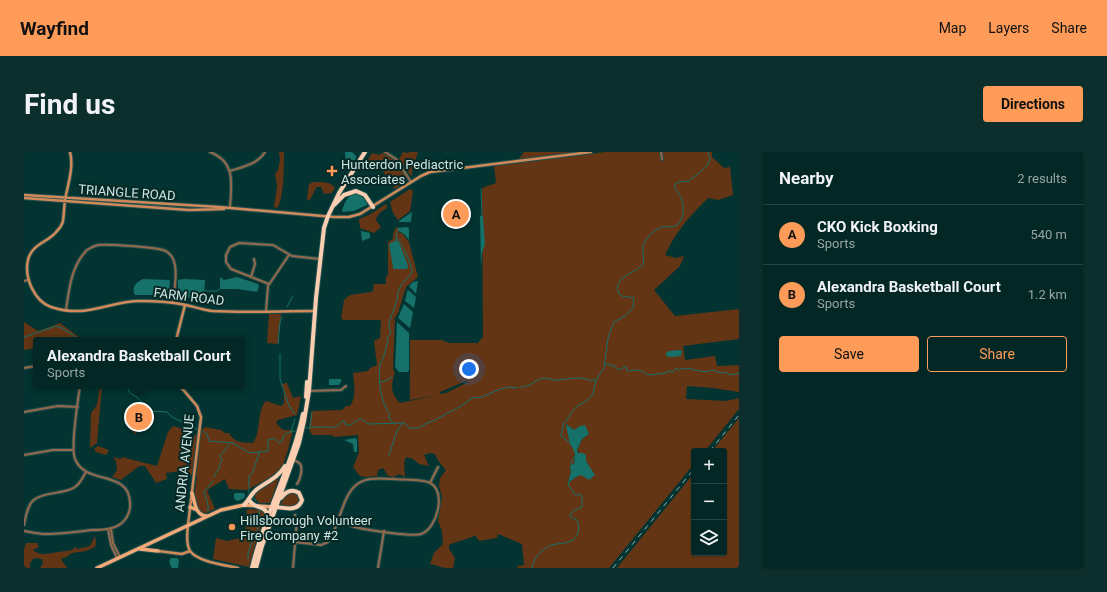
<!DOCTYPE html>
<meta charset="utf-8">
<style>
:root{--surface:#022725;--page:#0c2f2d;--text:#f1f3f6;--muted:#96a5a7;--line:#234442;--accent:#fe9b58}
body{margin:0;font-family:Roboto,sans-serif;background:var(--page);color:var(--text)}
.controls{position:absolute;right:12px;bottom:12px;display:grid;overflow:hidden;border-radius:4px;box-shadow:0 1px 3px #0004}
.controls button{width:36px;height:36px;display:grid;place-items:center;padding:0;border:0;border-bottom:1px solid var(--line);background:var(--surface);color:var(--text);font:20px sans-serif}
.you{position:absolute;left:445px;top:217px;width:14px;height:14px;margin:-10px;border:3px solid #fff;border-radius:50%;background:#1a73e8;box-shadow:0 0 0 6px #1a73e833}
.badge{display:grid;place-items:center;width:26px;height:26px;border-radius:50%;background:var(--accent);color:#111;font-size:13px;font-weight:700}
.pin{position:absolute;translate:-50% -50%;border:2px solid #fff;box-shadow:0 1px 4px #0006}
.popup{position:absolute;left:9px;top:185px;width:212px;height:52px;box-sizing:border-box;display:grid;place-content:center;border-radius:4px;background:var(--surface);filter:drop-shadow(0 1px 3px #0005);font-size:13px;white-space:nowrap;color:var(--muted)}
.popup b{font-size:15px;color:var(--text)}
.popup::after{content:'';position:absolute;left:50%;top:100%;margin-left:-8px;border:8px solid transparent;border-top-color:var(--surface)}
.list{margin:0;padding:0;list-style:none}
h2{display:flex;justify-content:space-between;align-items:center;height:52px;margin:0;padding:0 16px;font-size:17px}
h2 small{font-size:13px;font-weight:400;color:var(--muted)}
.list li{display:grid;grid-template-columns:26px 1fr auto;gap:12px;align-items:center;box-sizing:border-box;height:60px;padding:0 16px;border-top:1px solid var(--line)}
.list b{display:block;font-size:15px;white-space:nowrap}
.list p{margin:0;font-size:13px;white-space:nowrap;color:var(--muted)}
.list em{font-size:13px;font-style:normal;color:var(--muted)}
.actions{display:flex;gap:8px;padding:12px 16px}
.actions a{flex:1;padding:9px 0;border:1px solid var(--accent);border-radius:4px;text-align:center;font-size:14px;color:var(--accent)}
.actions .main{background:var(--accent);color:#111}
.icon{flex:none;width:22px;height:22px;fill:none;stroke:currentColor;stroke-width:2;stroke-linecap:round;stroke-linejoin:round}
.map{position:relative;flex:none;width:715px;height:416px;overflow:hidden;border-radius:4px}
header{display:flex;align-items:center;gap:24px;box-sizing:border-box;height:56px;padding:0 20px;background:var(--accent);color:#111}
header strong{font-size:19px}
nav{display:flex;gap:22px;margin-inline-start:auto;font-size:14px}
.intro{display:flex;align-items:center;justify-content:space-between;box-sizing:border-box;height:96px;padding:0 24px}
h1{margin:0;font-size:28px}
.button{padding:10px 18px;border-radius:4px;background:var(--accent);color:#111;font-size:14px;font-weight:700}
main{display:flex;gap:24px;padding:0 24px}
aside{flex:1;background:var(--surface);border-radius:4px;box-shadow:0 1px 3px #0004}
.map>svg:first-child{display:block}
</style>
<header>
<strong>Wayfind</strong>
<nav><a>Map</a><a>Layers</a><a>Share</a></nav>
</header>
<div class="intro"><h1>Find us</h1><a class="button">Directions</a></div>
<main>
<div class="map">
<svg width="715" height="416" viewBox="0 0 715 416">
<rect width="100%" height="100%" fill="#033431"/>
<path fill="#633514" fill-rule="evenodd" d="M255,0H260C260,13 260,44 254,55L252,56L250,55L253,34L251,22L254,18L256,8Z
M379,0L384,1L385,0H394L388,17V24H387L375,7Z
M500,0H555L495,7Z
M581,0H688V5L700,16L706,15L709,43L694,48L684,46C665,65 652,79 641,103L652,106L660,104L656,114L630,138L651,164L715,157V187L659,194L661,208L691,204L693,214L715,213V240L688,236L663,234L662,247L702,249L715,246V257L681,299H670V312L585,416H494L493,414L500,413L498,392L474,382L473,386L455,389L451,383C448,386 431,390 425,393V397L431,406L429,416H421L406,412L410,401L419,392L418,379L414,369L418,345L415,334L416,326L422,318L415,310L411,302L406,301L400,303L405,314L395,312L389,307L382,305L380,311L381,325L375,322L370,325L364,324L359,316L354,318L353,324L342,325L336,324L329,315L335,301L334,283L311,285L307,283H288L285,277L287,259L318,258L322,254H326C333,244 330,232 329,221L344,219L346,216L353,213L350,189L356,186L357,168H320L317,167L320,148L326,143L347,140L349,139L350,132H362V124L364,123V90L369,87V83L372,75L375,76V81H378L385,90L394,125L382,135L374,161L370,167L371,168L369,218L371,220C367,234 366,241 376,251L414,243L386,248V188H418L425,191H452L453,192L459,185L458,36L472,31L470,14ZM442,229L444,230L422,241L416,242V240ZM542,272L550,278L565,282L558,287L553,298L562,309L567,318L552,325L544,331L547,320L546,314L550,312L551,299L546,291Z
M348,1L355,3L358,1L369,6L383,26L382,30L371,37L354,12H350V8L339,15Z
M290,30C298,30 306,29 311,36L308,41L300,42L297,35H293C289,39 289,46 284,49L283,47L285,32Z
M386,37L389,39L386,59L374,68L369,61L366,50Z
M48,48L176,56L168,57Z
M362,52L363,56C358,59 353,62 352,68L357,75L350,81L336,76L335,67L345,63Z
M245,162H257L254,192L243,191Z
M0,170L14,179L36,171L59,188H12V196L0,198Z
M263,231L269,246L277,244L273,263L254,268L252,271L259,278H269L264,298L259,313L255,319L240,329L223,338L205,337L201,327L183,338L191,357L180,362C167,356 171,336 173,325L156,319L142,321L143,327L132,331L121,314H115L97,328L88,325L93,318L92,309L89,305L97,307L98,305L133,314L144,280L149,274L159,277L167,287L181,275L197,278L201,281H205C212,292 217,290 229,291C238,278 232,260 242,249L257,254L260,251V238L257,232Z
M76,234H78L73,291L66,296L67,261L73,253Z
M715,266V416H593L670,321V401H700V299H688Z
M113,268L119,275L111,282L105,275Z
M74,294L85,298L82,303L72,300L70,297Z
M256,323L246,351H235L231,346V341Z
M265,340L273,341L276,349L271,355L256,354L259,347Z
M223,357L237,358L241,362V366L235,379L225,415L189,407L192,386L203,389L216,386L221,380Z
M71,384L72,391L71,395L62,399L48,401L42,405L37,407L43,416H16L19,411L18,407L10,406L6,411V416H0V397L2,391H13L15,395L9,398C17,405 25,401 35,400C39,399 44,399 48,398L51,395L54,397L66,394Z"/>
<path fill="#15716a" d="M321,0H328L332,4V6L328,12L322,11Z
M329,42C336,41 343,45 343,53L330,59L319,60L318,59C320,52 322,46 329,42Z
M388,60L387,70H375V69Z
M456,64H459L461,92L458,101L457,116Z
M383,75L385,77V88L380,82L373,78L374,76Z
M337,79L346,81V86L338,89Z
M372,88L375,90C377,97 383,108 384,115L383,117H369V115L365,92Z
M196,125L200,128L213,125L234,132L235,134L233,140L213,137H198L196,136Z
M119,127L145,128L146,129L145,143H111C107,136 112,130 119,127Z
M160,127L181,128L180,147L154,145V128Z
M394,129L392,142L385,134L389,130Z
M384,138L392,145L390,156L381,149L383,140Z
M380,152L389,160L386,176L374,166Z
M373,170L385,181V218L384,220H375L371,215Z
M656,198L658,199L657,204L648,205L642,204V201L645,199Z
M316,227L318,228L315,233H305V227Z
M542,272L550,278L556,274L561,273L565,282L558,287L553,298L554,301H559L562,303V309L571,323L565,328L557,323L552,325L544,331L547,320L546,314L550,312C552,302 551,300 546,291C544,285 543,278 542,272Z
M331,286L333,287V300H330L329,292L320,288Z
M212,341H220L221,343L220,346L214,349L211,348L210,345V342Z
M147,406H153L155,408L154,416H148C146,413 144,409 147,406Z"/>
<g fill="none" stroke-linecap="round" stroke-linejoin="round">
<path stroke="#15716a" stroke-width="1" d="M457,37L458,64
M372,88L373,81
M181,139H193L197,136
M263,155L269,144
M0,185L32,174L38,176L56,188
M254,192L256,170L258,165
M256,202V227L265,254L271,262
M581,212L591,214L592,216C595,218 597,218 600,215H602L603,219L615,218L625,223L642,221L643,219L649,220L652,216L655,218C666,212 677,224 688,218L697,221L700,220L707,223L715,221
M356,230L361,229L368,225
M102,234L106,241L114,246L126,259L143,260L148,265L173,277
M497,235C505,235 510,229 517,227C521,225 526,227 530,228C543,228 555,223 568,229L570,228H572
M369,271L365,266L366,262C356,250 354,227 356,212C357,209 360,206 360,203C362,198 362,193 364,188L363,186L367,181C361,172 370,160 372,151C374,146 373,140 376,135C379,129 385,126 388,120C388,113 377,88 372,85
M282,276C286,276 289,275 293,275C302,274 313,279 318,269H320L322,273H327L335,267H338L344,272L380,271L386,276H395L403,271L409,269L437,254L448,246L458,245L474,238L485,235L494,236
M286,276L288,260
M179,279L183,282L185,289L209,291L225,301L244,299V288L250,286L255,291L258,289C260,280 263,281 271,279
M267,280L271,267
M551,299L546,291L537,284L540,271L552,255L564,248L569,242L572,228L580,216L584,186L590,170L601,164L609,156L610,146C606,145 601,145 598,144C595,142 595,142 594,139C589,125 616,119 619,112C621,104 616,95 622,88C626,83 632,76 638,75C643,74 648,76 653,73C663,65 660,44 651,37V32L655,30L665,29L683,14L686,7L684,0
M365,303L373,279L379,271
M548,314L547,311L551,304
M190,325L193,319L195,317L196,311L198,309L196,304L206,292
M225,341V324L229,320L233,307L236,299
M229,345L232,349
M184,360V353L180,340L189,329
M233,378L236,366L235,358
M224,407V402L231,381
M508,416C509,406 519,396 528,393C534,391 542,392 547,389C555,386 557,372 552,367L548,366L546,363L549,359L558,355V345L557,343L550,342L545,334L544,330"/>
<defs>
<path id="street" d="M186,0C213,10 207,34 206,56
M361,0L372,7L387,30
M637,0L638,7
M206,19C218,15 234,12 241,0
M227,125L231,112L230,107
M0,129L4,128
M245,132L207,117L202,110V103L206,95L215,91L249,93L268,104L296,107
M42,158C45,138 47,114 63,98C66,96 70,94 74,93C84,92 130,95 139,98C143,99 146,102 148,105C155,116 150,139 149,151
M242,159L244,134L265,103
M0,216L12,214
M285,239L317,238L322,234
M0,260L34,254L54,255
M0,303L29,298H49
M269,308C271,309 273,309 275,311C280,314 276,328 273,332
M406,331L414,315
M0,373C5,345 9,345 36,340C41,339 47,338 51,335C56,332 59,325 62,320
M84,377L87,393L93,406
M87,377L89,391L96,405
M0,379C7,380 14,382 21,382C36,382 52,380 67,378C75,378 84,378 91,375C101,371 107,361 106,351C105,317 62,334 51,307C46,295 54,249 56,234
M271,390L297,393L304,390C316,374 317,346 332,333C343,324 357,327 370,327C379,328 399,327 406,331C423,339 413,377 397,382C389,385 342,378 331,375C325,374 319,371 314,369
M269,416L273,368L271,363
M354,416L360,379"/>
<path id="secondary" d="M46,0C50,15 44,32 41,48C40,55 40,62 39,69C38,73 36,76 33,79C24,91 8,91 4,108C0,125 10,149 27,155C63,167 84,149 116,149C131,149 148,150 162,153C171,155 179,158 188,159C222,161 257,159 291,159
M0,43L195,55L310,65H325L336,62L397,24L406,20L567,0
M0,46L165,58L200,57
M152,188L161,153
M156,234L173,254L177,265L164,373C163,381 162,392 166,399C174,410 201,413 214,416
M134,399L158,402L166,399"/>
<path id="primary" d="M168,341C171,350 171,364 183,364
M166,355L173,358
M116,397L134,399
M73,416L197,358L220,353L249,355"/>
<path id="highway" d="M310,53L320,43L332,39L341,43L349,55
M282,245L283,230
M225,348C231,358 242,352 244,365
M220,353C225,348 227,342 232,338C242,330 254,326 261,314
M252,355C262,356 274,360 278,348L275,341C268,336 261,340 257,346
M228,416C240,363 268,315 279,262
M232,416L238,394L275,291L280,269L285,239L292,146L300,76L304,64L315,41L341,0"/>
</defs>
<use href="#street" stroke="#23504d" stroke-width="4"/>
<use href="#secondary" stroke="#23504d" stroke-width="4.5"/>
<use href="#primary" stroke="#23504d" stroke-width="5.5"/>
<use href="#highway" stroke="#23504d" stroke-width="6"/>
<use href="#street" stroke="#96684b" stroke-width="2"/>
<use href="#secondary" stroke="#d28959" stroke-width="2.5"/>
<use href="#primary" stroke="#f3a878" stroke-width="3.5"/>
<use href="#highway" stroke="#fbcdb1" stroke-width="4"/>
<path stroke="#96b4b1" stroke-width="1" stroke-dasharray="5 5" stroke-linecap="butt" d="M686,299L715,263
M589,416L670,317"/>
</g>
<g fill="#fe9b58" stroke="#062926" stroke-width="1.5">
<path d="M306 13h4v4h4v4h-4v4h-4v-4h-4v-4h4z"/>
<circle cx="208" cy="375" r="4"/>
</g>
<g text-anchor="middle" stroke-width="4" stroke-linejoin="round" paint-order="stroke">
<g font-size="13" fill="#cde4e1" stroke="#062926" text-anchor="start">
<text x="317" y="17">Hunterdon Pediactric<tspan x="317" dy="15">Associates</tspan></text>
<text x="216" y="373">Hillsborough Volunteer<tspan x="216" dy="15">Fire Company #2</tspan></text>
</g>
<g font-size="13" fill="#cde4e1" stroke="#062926">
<text transform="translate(103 40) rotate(4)" y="5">TRIANGLE ROAD</text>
<text transform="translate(165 144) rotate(7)" y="5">FARM ROAD</text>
<text transform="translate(160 311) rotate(-84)" y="5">ANDRIA AVENUE</text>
</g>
</g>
</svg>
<div class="controls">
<button>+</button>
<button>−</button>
<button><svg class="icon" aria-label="layers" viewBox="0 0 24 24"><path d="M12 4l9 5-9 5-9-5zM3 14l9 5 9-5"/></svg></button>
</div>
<div class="you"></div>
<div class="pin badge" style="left:432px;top:62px">A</div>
<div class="pin badge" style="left:115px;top:265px">B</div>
<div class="popup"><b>Alexandra Basketball Court</b>Sports</div>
</div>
<aside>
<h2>Nearby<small>2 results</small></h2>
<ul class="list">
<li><span class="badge">A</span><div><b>CKO Kick Boxking</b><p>Sports</p></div><em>540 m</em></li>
<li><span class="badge">B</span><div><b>Alexandra Basketball Court</b><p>Sports</p></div><em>1.2 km</em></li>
</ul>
<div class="actions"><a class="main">Save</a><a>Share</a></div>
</aside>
</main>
